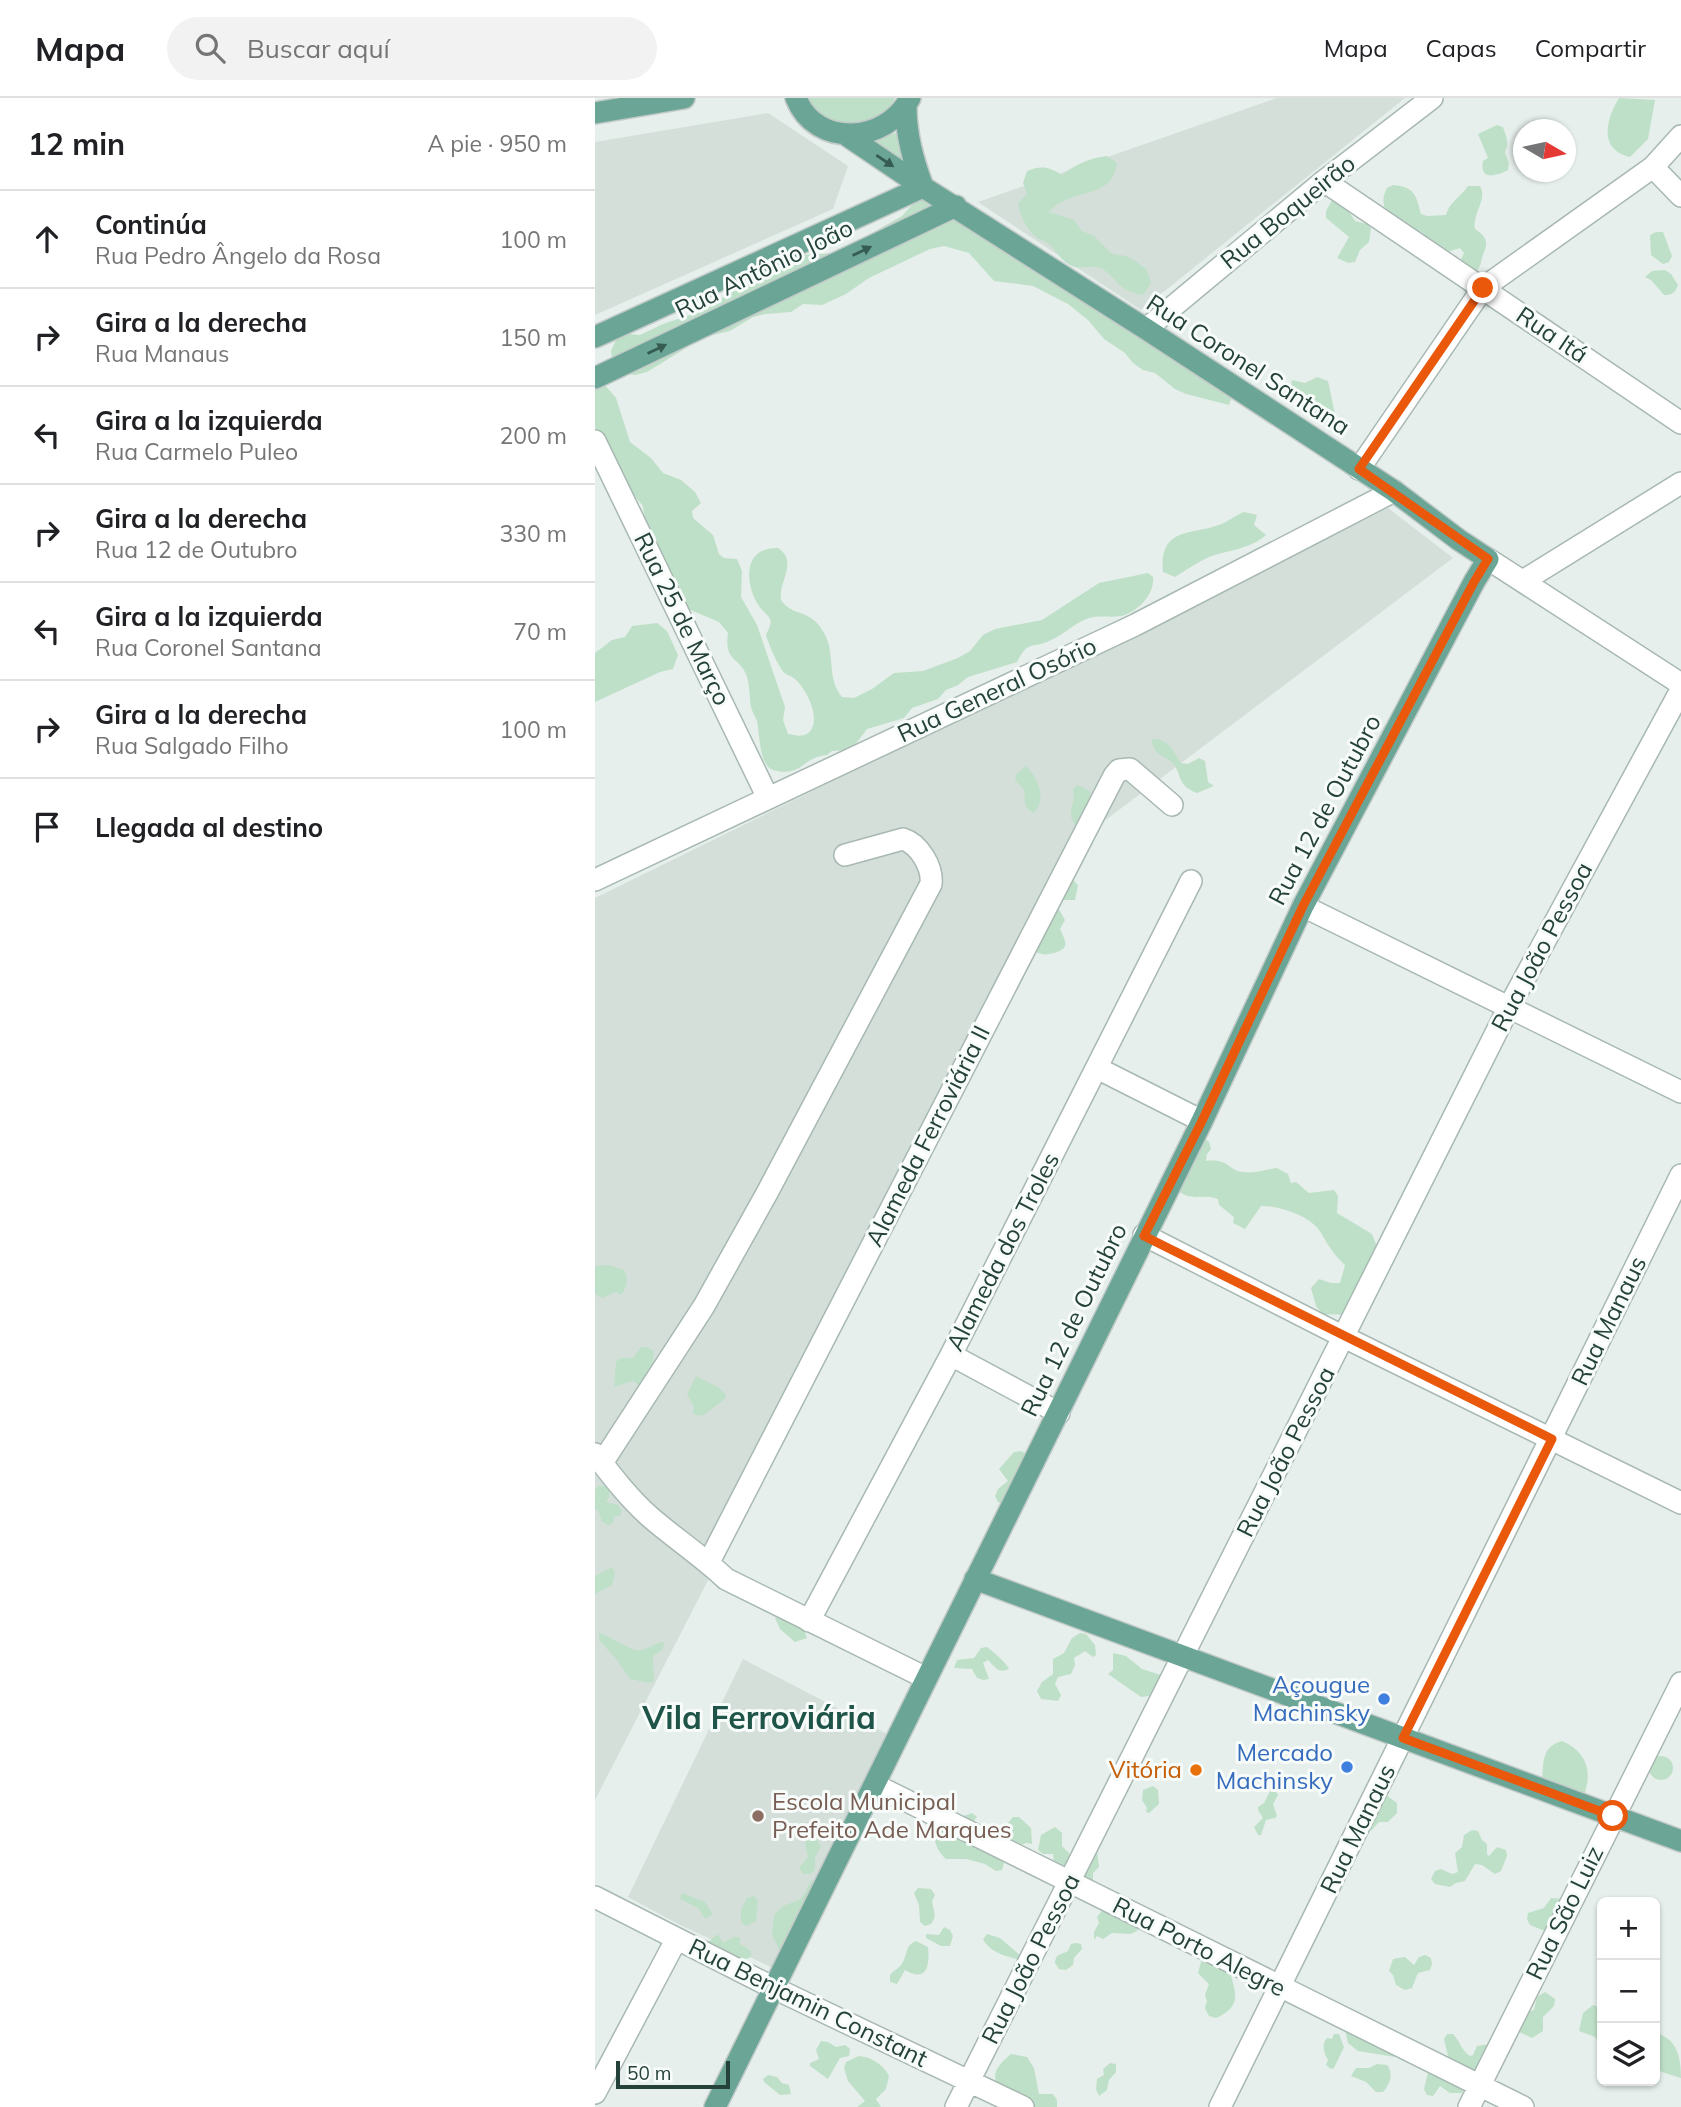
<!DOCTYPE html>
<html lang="es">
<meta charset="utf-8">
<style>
:root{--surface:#fff;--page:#f2f2f2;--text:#202124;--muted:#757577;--line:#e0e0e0}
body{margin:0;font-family:Mulish,sans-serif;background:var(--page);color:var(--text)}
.controls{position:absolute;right:21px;bottom:21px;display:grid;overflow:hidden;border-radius:10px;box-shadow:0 2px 5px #0004}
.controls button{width:63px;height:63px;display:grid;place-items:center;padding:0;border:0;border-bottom:2px solid var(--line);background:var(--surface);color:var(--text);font:35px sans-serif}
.compass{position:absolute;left:918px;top:21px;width:63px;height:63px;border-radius:50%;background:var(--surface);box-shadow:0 2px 5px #0004;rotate:99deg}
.scale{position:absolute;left:21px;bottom:18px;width:114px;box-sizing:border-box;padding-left:7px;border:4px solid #24423a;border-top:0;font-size:19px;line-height:24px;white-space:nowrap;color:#24423a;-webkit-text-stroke:5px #f7fbf9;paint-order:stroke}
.stop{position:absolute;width:21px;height:21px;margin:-16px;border:5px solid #ea580c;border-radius:50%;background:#fff}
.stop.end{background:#ea580c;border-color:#fff;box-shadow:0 2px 7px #0008}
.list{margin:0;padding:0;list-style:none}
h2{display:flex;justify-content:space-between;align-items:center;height:91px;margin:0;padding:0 28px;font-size:30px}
h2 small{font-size:23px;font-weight:400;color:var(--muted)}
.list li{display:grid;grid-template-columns:46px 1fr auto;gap:21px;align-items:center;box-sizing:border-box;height:98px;padding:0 28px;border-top:2px solid var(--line)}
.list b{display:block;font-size:26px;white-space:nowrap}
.list p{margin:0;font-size:23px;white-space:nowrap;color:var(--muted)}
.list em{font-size:23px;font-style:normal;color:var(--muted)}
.icon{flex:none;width:38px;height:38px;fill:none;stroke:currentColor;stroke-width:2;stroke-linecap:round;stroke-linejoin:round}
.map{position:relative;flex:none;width:1086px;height:2009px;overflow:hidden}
header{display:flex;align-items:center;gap:42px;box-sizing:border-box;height:98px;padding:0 35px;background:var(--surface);border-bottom:2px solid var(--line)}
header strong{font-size:33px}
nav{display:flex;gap:38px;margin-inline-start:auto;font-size:24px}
.search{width:490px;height:63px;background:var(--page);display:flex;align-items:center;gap:18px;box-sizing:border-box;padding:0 24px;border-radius:38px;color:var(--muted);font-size:26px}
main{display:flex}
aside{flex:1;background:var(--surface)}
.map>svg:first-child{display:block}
</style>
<header>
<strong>Mapa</strong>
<div class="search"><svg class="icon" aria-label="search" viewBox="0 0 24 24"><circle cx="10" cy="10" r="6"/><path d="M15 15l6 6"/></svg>Buscar aquí</div>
<nav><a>Mapa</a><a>Capas</a><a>Compartir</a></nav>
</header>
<main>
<aside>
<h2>12 min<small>A pie · 950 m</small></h2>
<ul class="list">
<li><svg class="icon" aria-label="ahead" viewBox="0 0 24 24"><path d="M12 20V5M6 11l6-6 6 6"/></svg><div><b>Continúa</b><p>Rua Pedro Ângelo da Rosa</p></div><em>100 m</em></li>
<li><svg class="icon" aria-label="right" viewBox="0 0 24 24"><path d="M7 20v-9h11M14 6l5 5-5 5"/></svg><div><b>Gira a la derecha</b><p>Rua Manaus</p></div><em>150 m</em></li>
<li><svg class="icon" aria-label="left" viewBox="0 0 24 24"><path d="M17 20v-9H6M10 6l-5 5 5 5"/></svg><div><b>Gira a la izquierda</b><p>Rua Carmelo Puleo</p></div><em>200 m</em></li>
<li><svg class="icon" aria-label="right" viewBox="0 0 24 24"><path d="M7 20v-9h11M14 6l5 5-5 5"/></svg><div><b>Gira a la derecha</b><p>Rua 12 de Outubro</p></div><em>330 m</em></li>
<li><svg class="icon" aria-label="left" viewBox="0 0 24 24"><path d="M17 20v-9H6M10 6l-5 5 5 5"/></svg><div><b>Gira a la izquierda</b><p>Rua Coronel Santana</p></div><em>70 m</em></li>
<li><svg class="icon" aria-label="right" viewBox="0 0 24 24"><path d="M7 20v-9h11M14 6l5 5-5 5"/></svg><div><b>Gira a la derecha</b><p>Rua Salgado Filho</p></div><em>100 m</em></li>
<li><svg class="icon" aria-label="arrive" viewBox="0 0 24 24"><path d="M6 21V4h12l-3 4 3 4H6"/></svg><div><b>Llegada al destino</b></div></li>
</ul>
</aside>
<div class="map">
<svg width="1086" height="2009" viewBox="0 0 1086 2009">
<rect width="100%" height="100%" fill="#e6efeb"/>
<path fill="#d4dfda" d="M682,0H810L546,212L383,104Z
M173,15L253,68L238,111L0,217V44Z
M793,410L858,460L500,730L0,1702V800Z
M148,1561L294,1637L178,1870L83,1826L33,1799Z"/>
<path fill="#bfe0c8" d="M210,0H300C286,27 249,35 225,17C219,13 215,6 210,0Z
M1024,0L1060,2L1053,41L1035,59C1003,52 1011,21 1024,0Z
M902,27L908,29C911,39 915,45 910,54L914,65L913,72C902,78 884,83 888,63L893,60L883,36Z
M301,35L304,37L314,70L276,43Z
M512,58L522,65C516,104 478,88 454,114L479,122L487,133L499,138L517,156L531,158L542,164L552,172L556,185L548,197C522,193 525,182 507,171C498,166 488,171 480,169C468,166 463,155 455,147C451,143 445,142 441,139C431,131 425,117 423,105L432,96L428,85L432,73C447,67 454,69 467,77C481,66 495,60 512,58Z
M798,87C820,89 821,97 826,116L832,118L851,117C854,104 866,99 873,88H885C893,102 877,115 880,131C893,140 893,144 888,157C885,165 887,168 880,175L864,166L869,155L865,150L852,154L834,147L829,136C812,126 777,118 792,90Z
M339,100L638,295L634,307L591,296L580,291L560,275L548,272L538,265L530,255L509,241L493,222L473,206L438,188L399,183L374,155L349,148L335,151L274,180L251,196L227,207L208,206L196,214L170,216L158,219L135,233L109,239L52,274L40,277L27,275L18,266L16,253L21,242L33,236L45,237L68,226L104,214L148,187L184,173L204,157L242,155L307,118L315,109L325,101Z
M737,102L749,106L760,123L772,126L776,130L774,144L765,152L760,164L753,165L742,160L754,139L731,120V113Z
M1061,134H1068L1077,158L1074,164L1068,166L1056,157L1055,137Z
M1070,172L1076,176L1083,187C1080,195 1077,197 1069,197L1056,182L1050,179L1057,173Z
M722,279L733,283L740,316L737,328C716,326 710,306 695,295L697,282L710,285Z
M0,282L9,286L21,300L35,344L56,360L68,375L86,382L100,394L106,405L97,413L98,420L118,437L124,456L129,460L142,461L147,473L146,499L162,527L190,609L188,622L193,636C203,638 212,640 217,630C224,616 211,591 200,581C195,577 190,577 187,572C182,565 173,545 171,537C173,532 177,527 175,521C173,516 167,513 164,508C149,485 148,449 183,450C204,464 183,483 186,502C198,520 215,509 229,535C241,555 231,580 247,599L259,600L277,591L299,575L328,573L363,560L375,553L388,537L400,531L447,522L504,485L553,475L558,479C560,496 543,514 526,518C515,520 505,517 494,520C479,525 470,536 456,542C438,552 434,540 422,564L373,579L363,587L351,592L343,601L317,610L309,620L272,631L256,652L237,653L232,657C207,659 207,680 178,672C164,667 165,637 162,623C160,618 157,614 156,609C154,598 155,586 151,576C144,559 129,564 133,535L124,524L93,511L88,506L84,487L67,459L50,422L48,408L31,388L0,329Z
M649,414L662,417L659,427L671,437C655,451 634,452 614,459C603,464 591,472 580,479L568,474C564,429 596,437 624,427C633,424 640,417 649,414Z
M62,525L72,533L83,557L78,571L65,574L0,604V555L17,542L30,539L37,528Z
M557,641C574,640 578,653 586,665L593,666L604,660L610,663L613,684L619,688L602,695C583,688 587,679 579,666C569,657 557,657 557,641Z
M431,668C443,679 453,703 438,715C428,709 429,703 430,693L420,682L421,676Z
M482,687L495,693L497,706L483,729C468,717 482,707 478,692Z
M476,780L483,787L480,802H465L462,808L470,822L465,831C471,844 475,851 459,855C451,856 450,858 441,854L440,850L457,823L459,819L457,813Z
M609,1040L614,1044L616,1051L612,1056L611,1063C635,1060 633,1073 648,1074C659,1076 670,1071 682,1070L693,1076L696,1085L701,1084L714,1095L739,1092L743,1098L742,1115L777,1136L784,1154L755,1217L727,1216L721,1208L716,1190L724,1181L736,1185H745L750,1167C739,1157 733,1147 726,1135C718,1119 684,1107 666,1108L650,1131L638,1125L639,1119L624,1107L623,1101C609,1095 595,1104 584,1093L595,1060L601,1059L605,1054L601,1049Z
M14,1167L29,1172C34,1180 32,1190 26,1197L20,1194L8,1200L0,1196V1168Z
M46,1249H52L59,1253L56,1280L49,1291L38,1283L19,1289L21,1264L25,1260H38Z
M101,1278L123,1289L131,1297L130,1301L107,1318L98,1316L99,1309L92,1296Z
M426,1353L432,1356L440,1381L438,1393L425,1400L416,1410L403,1404L400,1398L403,1391L413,1383L404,1371L419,1354Z
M3,1388H10L14,1393V1399L11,1404L23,1407L27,1412L25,1418H19V1424L13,1427L7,1424L3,1412H0V1392Z
M17,1469L20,1475L17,1487L0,1496V1478Z
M193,1516L209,1531L212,1540L200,1544L185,1531L180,1520Z
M4,1535C13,1537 34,1551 41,1552C50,1554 59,1544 69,1544L68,1551L58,1558L59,1583L54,1585L35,1581L22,1562L4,1542Z
M485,1535L491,1536L500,1547L501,1557L498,1559L490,1553L479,1560L480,1567L476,1576L463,1579L460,1586L466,1597L463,1603L446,1601L442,1593L447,1584L458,1576V1561L469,1555L477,1540Z
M392,1549C398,1554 411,1564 414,1571C403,1576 400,1569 393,1562L388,1565L394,1581L388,1582L382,1580L377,1571L359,1570L362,1562L379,1560L386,1550Z
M518,1555L531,1558L547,1571L566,1577L568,1580L555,1598L546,1599L513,1576L518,1572Z
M967,1643C991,1653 998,1673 989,1697L947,1688C949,1670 944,1649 967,1643Z
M1054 1670a12 12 0 1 1 24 0a12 12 0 1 1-24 0Z
M558,1688L563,1692L564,1706L554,1715L551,1714L552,1710L547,1702L548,1692Z
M675,1693L681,1694L683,1697L678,1706L682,1718L680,1720L671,1722L666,1737H663L659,1729L668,1720L663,1712V1709L669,1705Z
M791,1697L802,1705V1715L793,1724H784L776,1733V1726L780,1721L784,1698Z
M377,1715L382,1719L378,1724L409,1765L407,1772L401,1773L390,1766L371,1761H351C341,1752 336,1739 343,1727Z
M418,1719H424L436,1730L437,1746L431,1745L418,1750L413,1747L412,1726Z
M460,1729L467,1735V1748L474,1755L476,1761L500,1750L502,1752L504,1769L498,1775V1787L473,1767L468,1770L459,1765L458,1756H448L443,1752L446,1737Z
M877,1732L883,1733L887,1742L892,1746V1756L894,1758L902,1749L911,1752L912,1758L906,1773L900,1776L887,1767L880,1766L870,1783L861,1785L855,1789L840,1786L836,1781L840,1773L846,1771L857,1776L863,1774L860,1755L867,1749L869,1737Z
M219,1738L226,1748L220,1760V1772L215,1776H208L204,1770L213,1759L210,1746L213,1739Z
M223,1782L186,1855L177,1837L179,1817L188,1808L206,1801L216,1783Z
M323,1790L336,1791L340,1797L337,1803C338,1813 343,1817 336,1826L330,1828L325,1824L324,1807L319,1795Z
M87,1795L110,1804L117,1815L116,1818L110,1821L103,1810L85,1801Z
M159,1798L163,1803L161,1823L151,1828L146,1824V1812L152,1800Z
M956,1800L968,1801L961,1831L950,1833L935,1827L932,1821L933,1815L949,1810Z
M510,1809L544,1827L542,1833L536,1836L517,1835L508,1841L502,1838L499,1842V1834L504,1825L502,1819Z
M349,1829L355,1832L358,1838L355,1848H346L331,1840V1836L344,1837Z
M123,1836L128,1845L139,1839H145V1846L156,1853V1859L143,1864L112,1851L113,1844Z
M392,1836L405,1840L427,1859L426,1862C412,1859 394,1854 388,1841Z
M321,1843L333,1849C335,1867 332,1885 310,1872L302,1886L295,1884V1877C299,1872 305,1870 308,1864C313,1854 310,1848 321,1843Z
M481,1845L486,1846L487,1851L479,1860L478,1867L471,1872L464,1871L460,1865C461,1855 466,1857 473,1853L476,1846Z
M830,1857L836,1860L837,1866L835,1872L823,1875L817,1890L810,1892L801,1887L798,1877L794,1873L798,1861L810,1859L819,1867L824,1859Z
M607,1860L642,1870L636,1878C643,1900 643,1910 621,1920L614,1918L610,1910L612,1903L610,1897L614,1886L603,1875Z
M950,1894L960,1901L959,1908L948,1919V1933L937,1940L922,1933L927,1915L939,1912L942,1899Z
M998,1907L1004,1909L1007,1918V1948L1000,1939L984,1933L988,1915Z
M779,1924C792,1928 802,1946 800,1959L763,1953L753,1945L750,1932Z
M1060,1935C1083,1940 1086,1961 1086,1980L1067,1974L1060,1968Z
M739,1936H744L749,1949L739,1970L736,1971L731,1967L733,1962C729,1956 726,1946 732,1940L737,1941Z
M852,1936H858C865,1943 866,1952 875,1958L878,1957L882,1948L895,1946L889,1978L854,1962L849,1941Z
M226,1943L233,1944L241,1949L250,1947L255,1951L254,1958L245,1960L233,1981L215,1968V1965L224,1961L221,1952Z
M416,1956L432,1959L439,1970L444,1996H458L462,2002V2009H418C401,1986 389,1978 416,1956Z
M264,1958C276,1959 288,1966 294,1978L291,1991L281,2001L286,2009H262L270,2003L253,1983L249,1970L251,1964Z
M515,1965L521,1966V1974L514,1982L512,1992L504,1998L501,1991L502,1981L509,1977L508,1971Z
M782,1966L792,1967C799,1976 795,1986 788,1994H781L771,1984L756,1978L761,1970H774Z
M833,1974L870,1985L867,1995H855L845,1988L838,1998L832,1997L829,1991Z
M173,1977L182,1979L187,1985L194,1987L196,1996L185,1997L169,1984L168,1981Z"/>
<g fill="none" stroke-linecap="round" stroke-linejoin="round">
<defs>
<path id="minor" d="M1058,69L1086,98
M729,83L1086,325
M551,231L729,83L837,0
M0,343L173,700
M764,371L888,190L1058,69L1086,38
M893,461L1086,586
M928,483L1086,385
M0,782L540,527L799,393
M708,808L1086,994
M502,970L607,1023
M549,1137L749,1239L1086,1405
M356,1257L464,1315
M0,1356C17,1378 33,1399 54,1418C79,1440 107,1458 131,1481L331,1580
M7,1365L109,1208L172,1095L336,786C338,769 324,746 308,741L250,757
M114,1464L519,678L524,672L535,671L577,707
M214,1523L356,1257L596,783
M280,1687L928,2009
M0,1799L179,1890L428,2009
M0,1995L81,1842
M361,2009L914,909L1086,592
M625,2009L1086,1077
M874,2009L1086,1585"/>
<path id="major" d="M201,0C221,51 292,45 315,0
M311,8C311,37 318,62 328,89
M0,15L89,0
M0,239L328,89
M0,280L361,108
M380,1481L1086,1743
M120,2009L607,1023L708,808L879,484L893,461L864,442L799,393L551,231L328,89L251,37"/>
</defs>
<use href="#minor" stroke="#a8b8b2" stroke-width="24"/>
<use href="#major" stroke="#c2cac8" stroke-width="24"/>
<use href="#minor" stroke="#fff" stroke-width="21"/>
<use href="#major" stroke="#6aa596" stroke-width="21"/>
</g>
<defs><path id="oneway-solid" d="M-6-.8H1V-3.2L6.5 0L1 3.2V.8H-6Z" transform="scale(1.75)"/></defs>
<g fill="#365b51">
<use href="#oneway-solid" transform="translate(290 63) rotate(34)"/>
<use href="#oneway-solid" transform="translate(267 153) rotate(-26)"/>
<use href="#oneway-solid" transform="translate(62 251) rotate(-26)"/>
</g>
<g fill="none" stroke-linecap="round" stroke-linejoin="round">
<path stroke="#ea580c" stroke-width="9" d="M888,190L764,371L893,461L879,484L708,808L607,1023L549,1138L957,1341L808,1640L1018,1718"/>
</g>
<g fill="#3f7fe0" stroke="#f7fbf9" stroke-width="2.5">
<circle cx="789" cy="1601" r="7"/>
<circle cx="752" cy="1669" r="7"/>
</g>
<circle fill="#e8710a" stroke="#f7fbf9" stroke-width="2.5" cx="601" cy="1672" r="7"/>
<circle fill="#8d6e63" stroke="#f7fbf9" stroke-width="2.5" cx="163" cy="1718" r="7"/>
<g text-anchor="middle" stroke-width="6" stroke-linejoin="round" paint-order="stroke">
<g font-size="24" fill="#24423a" stroke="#f7fbf9">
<text transform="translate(693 114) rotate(-39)" y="8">Rua Boqueirão</text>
<text transform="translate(169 171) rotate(-26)" y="8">Rua Antônio João</text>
<text transform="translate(957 237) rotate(34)" y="8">Rua Itá</text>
<text transform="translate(653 267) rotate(33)" y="8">Rua Coronel Santana</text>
<text transform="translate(87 521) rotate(64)" y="8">Rua 25 de Março</text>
<text transform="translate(402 592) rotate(-25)" y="8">Rua General Osório</text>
<text transform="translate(730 712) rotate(-62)" y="8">Rua 12 de Outubro</text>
<text transform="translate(947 849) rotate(-62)" y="8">Rua João Pessoa</text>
<text transform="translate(333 1038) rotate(-63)" y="8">Alameda Ferroviária II</text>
<text transform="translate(408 1154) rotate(-63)" y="8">Alameda dos Troles</text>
<text transform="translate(479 1222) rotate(-64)" y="8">Rua 12 de Outubro</text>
<text transform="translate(1014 1223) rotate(-64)" y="8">Rua Manaus</text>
<text transform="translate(691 1354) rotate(-63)" y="8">Rua João Pessoa</text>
<text transform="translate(763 1731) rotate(-64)" y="8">Rua Manaus</text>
<text transform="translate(970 1815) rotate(-64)" y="8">Rua São Luiz</text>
<text transform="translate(604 1849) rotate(27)" y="8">Rua Porto Alegre</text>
<text transform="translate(436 1861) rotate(-63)" y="8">Rua João Pessoa</text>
<text transform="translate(213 1905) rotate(26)" y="8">Rua Benjamin Constant</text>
</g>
<g font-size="24" fill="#366cbe" stroke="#f7fbf9" text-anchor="end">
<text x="775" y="1595">Açougue<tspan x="775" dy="28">Machinsky</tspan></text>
<text x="738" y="1663">Mercado<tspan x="738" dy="28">Machinsky</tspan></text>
</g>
<g font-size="24" fill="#c56008" stroke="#f7fbf9" text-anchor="end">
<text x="587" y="1680">Vitória</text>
</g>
<g font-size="24" fill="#785e54" stroke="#f7fbf9" text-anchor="start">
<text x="177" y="1712">Escola Municipal<tspan x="177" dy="28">Prefeito Ade Marques</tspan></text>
</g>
<g font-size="32" font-weight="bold" fill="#1f5548" stroke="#f7fbf9">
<text x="164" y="1631">Vila Ferroviária</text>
</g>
</g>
</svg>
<div class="controls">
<button>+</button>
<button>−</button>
<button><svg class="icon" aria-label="layers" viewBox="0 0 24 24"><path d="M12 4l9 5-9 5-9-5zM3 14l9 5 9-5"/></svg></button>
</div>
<svg class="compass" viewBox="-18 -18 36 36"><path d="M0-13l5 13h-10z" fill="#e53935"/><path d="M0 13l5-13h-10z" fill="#757577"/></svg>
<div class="scale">50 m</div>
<div class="stop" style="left:1018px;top:1718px"></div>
<div class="stop end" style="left:888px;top:190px"></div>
</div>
</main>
